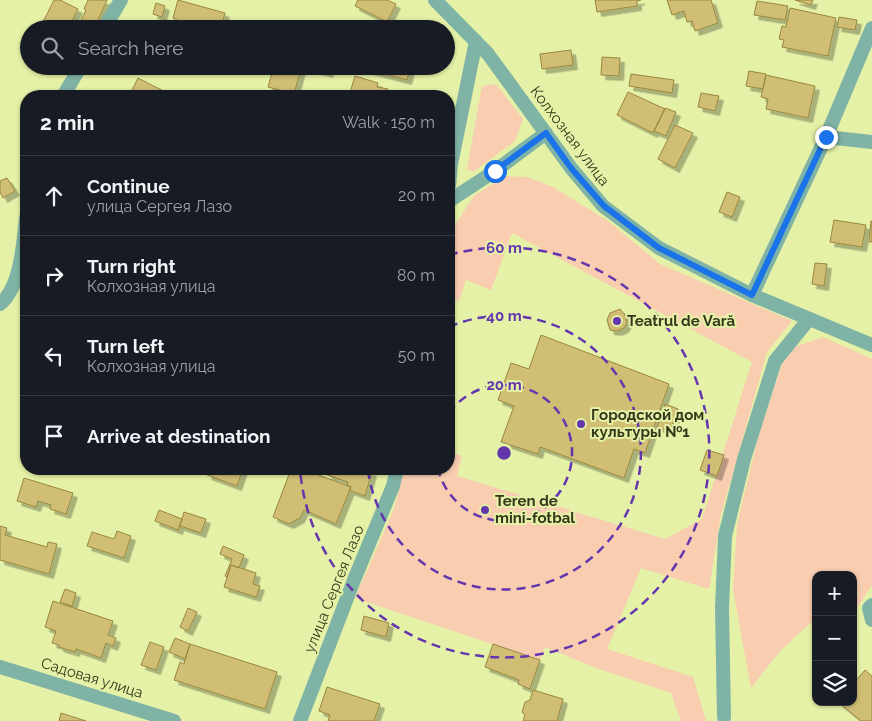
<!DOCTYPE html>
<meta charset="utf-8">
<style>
:root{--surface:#171b24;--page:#20242c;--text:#f1f3f6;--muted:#9ea1a6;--line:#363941}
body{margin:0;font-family:Raleway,sans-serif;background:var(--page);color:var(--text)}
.controls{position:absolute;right:15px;bottom:15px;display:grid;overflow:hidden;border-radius:10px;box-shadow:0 1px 4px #0004}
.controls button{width:45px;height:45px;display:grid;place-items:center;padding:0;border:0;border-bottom:1px solid var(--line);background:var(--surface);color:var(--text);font:25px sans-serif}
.stop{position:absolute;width:15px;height:15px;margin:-11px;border:4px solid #1a73e8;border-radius:50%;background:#fff}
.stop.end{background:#1a73e8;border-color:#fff;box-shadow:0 1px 5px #0008}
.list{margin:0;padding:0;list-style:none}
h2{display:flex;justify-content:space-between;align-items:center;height:65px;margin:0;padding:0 20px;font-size:21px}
h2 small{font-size:16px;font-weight:400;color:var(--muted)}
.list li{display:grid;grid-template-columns:32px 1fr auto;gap:15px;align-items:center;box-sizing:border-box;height:80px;padding:0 20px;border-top:1px solid var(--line)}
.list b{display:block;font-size:19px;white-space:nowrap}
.list p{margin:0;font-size:16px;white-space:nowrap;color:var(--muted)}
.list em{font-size:16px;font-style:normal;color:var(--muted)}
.icon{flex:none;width:28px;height:28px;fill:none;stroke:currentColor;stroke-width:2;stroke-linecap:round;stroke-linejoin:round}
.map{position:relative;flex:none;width:872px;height:721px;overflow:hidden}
.search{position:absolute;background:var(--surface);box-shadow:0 1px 4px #0004;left:20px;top:20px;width:435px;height:55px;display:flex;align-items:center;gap:12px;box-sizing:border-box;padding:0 18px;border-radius:28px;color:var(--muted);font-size:19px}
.panel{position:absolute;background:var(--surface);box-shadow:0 1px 4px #0004;left:20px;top:90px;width:435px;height:385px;border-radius:20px}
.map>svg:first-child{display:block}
</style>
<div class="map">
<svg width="872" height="721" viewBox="0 0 872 721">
<defs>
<filter id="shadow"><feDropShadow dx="4.5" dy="4.5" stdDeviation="0" flood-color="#0004"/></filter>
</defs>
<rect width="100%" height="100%" fill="#e5f1a7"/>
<path fill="#f8cdb0" d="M496,84L523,119L515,141L473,172L467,169L482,86Z
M504,176L527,177L553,187L608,221L660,264L792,321L767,352L721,515L709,589L641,568L607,649L693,677L706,721H681L671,693L599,669L545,647L540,660L355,598L394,509L404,469H449V451L462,456L457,476L665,539L702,519L752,362L512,233L491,290L466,280L459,302L450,296L449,267L456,223L474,196Z
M823,337L872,359V585L853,614V575H816V618L781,650L751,688L733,590L737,525L759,433L783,361L795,347Z"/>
<path fill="#d0be75" stroke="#98863d" filter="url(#shadow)" d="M54,0H60L78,9L68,29H38L39,27L40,28Z
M88,0H107L94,29H77L86,10L84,9Z
M178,0L225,13L221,29H175L177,20L173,18Z
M358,0H387L396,4L387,22L355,6Z
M595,0H641L637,1V6L597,12Z
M667,0H711L718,23L695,31L692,21L687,22L684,11L672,15Z
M795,0H813L811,5Z
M757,1L788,6L785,20L754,15Z
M156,3L165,6L162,17L153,14Z
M790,8L836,18L828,56L782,47L784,40L779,39L782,26L786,27Z
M839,17L857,20L855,30L837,27Z
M571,50L573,65L542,69L540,54Z
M602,57L620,58L619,76L601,75Z
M60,66H73L69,74L59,68Z
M268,66H305L304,70L301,69L294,94L268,87L272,73L267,72Z
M310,66H331L328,73L310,68Z
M353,66H411L407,80Z
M749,71L766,74L763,89L746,86Z
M631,74L674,80L672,93L629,86Z
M766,75L815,86L808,118L766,109L768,99L761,97Z
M355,76L378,83L377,87L388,89L386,96H349Z
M138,78L173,96H129Z
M628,92L665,109L653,133L617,115Z
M701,93L719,96L715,111L698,107Z
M665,108L676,112L666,136L654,131Z
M675,125L693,133L675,168L658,159Z
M7,178L15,191L3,198L0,192V181Z
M727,192L740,197L732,217L719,212Z
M834,220L866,225L862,247L830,242Z
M871,221H872V242H869Z
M815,263L827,264L824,286L812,284Z
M26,280V298L21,296Z
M620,309L625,315L627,323L624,328L617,331L610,330L607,320L610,313Z
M541,335L669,384L645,453L634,449L624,478L540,447L538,454L501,442L514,406L498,400L511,363L529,369Z
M665,404L678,409L670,431L657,427Z
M707,450L724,455L717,476L700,470Z
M209,469H243L237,486L207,475Z
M291,469H295L312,475L313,473L351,487L336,524L304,510L300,518L289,524L273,517Z
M329,469H362L372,472L365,496L349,490L351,487L347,486L348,482L327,475Z
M24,478L73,493L66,514L50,509L51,505L38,501L36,507L17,501Z
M159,510L182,519L178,530L155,521Z
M184,512L206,519L201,533L180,526Z
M0,526L7,528L5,535L47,547L48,542L57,544L49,574L0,560Z
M117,531L131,536L124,558L87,546L92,532L114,539Z
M223,546L244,555L239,568L231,565L227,577L225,576L232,559L220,554Z
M231,565L256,573L253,584L260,586L256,597L224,587Z
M65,589L76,593L72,606L60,602Z
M53,601L113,621L108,635L116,638L113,646L106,643L101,658L76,649L75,652L59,647V645L52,643L56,631L45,627Z
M188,608L197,612L188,631L180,627Z
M364,616L389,623L386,637L361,630Z
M175,638L190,644L185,659L169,652Z
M150,642L164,647L156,670L141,665Z
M190,644L277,672L265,709L174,680L180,662L184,664Z
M493,644L540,660L530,689L518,684L519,680L485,667Z
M865,670L872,676V721H861L838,702H853V684Z
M327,687L380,704L374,721H328L330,715L319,711Z
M533,690L563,699L557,721H523L525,715L522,712L525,702L530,700Z
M61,713L86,721H59Z"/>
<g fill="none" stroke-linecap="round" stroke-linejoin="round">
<path stroke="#7fb3a5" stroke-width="14" d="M872,605L869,608L872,620
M724,717L722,608L725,536L744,459L775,361L809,319"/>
<path stroke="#7fb3a5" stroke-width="14" d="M435,0L488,54L571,168L603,206L659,248L752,295L872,345
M872,28L826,137L872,142
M104,29L121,0
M63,96L81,66
M449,185L451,164L476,41
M449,201L495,171L546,133
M752,295L826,137
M0,304C21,287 23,244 26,218
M0,667L174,721
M300,721L354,580L393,486L397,469"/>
</g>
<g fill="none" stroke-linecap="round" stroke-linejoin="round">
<path stroke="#1a73e8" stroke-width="6" d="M495,171L546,133L571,168L604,206L659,248L752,295L826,137"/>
</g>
<g fill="none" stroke="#6336ad" stroke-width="2.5" stroke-dasharray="9 6">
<path d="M449 413A68 68 0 1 1 438 469"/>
<path d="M449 327A137 137 0 1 1 368 470"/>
<path d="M449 255A205 205 0 1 1 300 469"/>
</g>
<g fill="#6336ad" stroke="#e5f1a7" stroke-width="2">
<circle cx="617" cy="321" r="5"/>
<circle cx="581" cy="424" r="5"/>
<circle cx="485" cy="510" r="5"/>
</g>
<g text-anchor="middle" stroke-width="4" stroke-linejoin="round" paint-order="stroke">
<g font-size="15" fill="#34381a" stroke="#e5f1a7">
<text transform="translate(570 136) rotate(53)" y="5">Колхозная улица</text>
<text transform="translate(334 589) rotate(-68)" y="5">улица Сергея Лазо</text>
<text transform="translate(92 678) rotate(17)" y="5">Садовая улица</text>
</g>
<g font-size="15" font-weight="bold" fill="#34381a" stroke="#e5f1a7" text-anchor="start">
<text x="627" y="326">Teatrul de Vară</text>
<text x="591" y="420">Городской дом<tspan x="591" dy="17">культуры №1</tspan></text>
<text x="495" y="506">Teren de<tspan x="495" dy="17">mini-fotbal</tspan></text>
</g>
</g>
<circle cx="504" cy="453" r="8" fill="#6336ad" stroke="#e5f1a7" stroke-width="2.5"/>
<g font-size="15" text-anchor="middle" font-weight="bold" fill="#6336ad" stroke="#e5f1a7" stroke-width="4" stroke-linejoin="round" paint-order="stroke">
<text x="504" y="253">60 m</text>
<text x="504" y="321">40 m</text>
<text x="504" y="390">20 m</text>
</g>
</svg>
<div class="controls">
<button>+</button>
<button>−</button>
<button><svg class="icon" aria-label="layers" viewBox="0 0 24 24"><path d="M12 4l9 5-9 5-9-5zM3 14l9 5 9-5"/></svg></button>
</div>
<div class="stop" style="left:495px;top:171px"></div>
<div class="stop end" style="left:826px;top:137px"></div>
<div class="search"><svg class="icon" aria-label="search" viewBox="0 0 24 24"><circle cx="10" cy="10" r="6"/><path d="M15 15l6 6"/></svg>Search here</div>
<section class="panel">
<h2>2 min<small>Walk · 150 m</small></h2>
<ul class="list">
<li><svg class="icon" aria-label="ahead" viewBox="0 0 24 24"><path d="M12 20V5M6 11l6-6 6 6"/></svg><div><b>Continue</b><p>улица Сергея Лазо</p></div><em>20 m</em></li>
<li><svg class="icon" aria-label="right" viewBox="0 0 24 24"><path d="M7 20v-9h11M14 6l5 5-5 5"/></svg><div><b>Turn right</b><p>Колхозная улица</p></div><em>80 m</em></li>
<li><svg class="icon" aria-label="left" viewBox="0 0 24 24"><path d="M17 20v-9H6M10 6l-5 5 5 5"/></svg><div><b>Turn left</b><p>Колхозная улица</p></div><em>50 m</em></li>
<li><svg class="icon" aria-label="arrive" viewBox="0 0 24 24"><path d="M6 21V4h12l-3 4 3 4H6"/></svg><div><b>Arrive at destination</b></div></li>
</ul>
</section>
</div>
